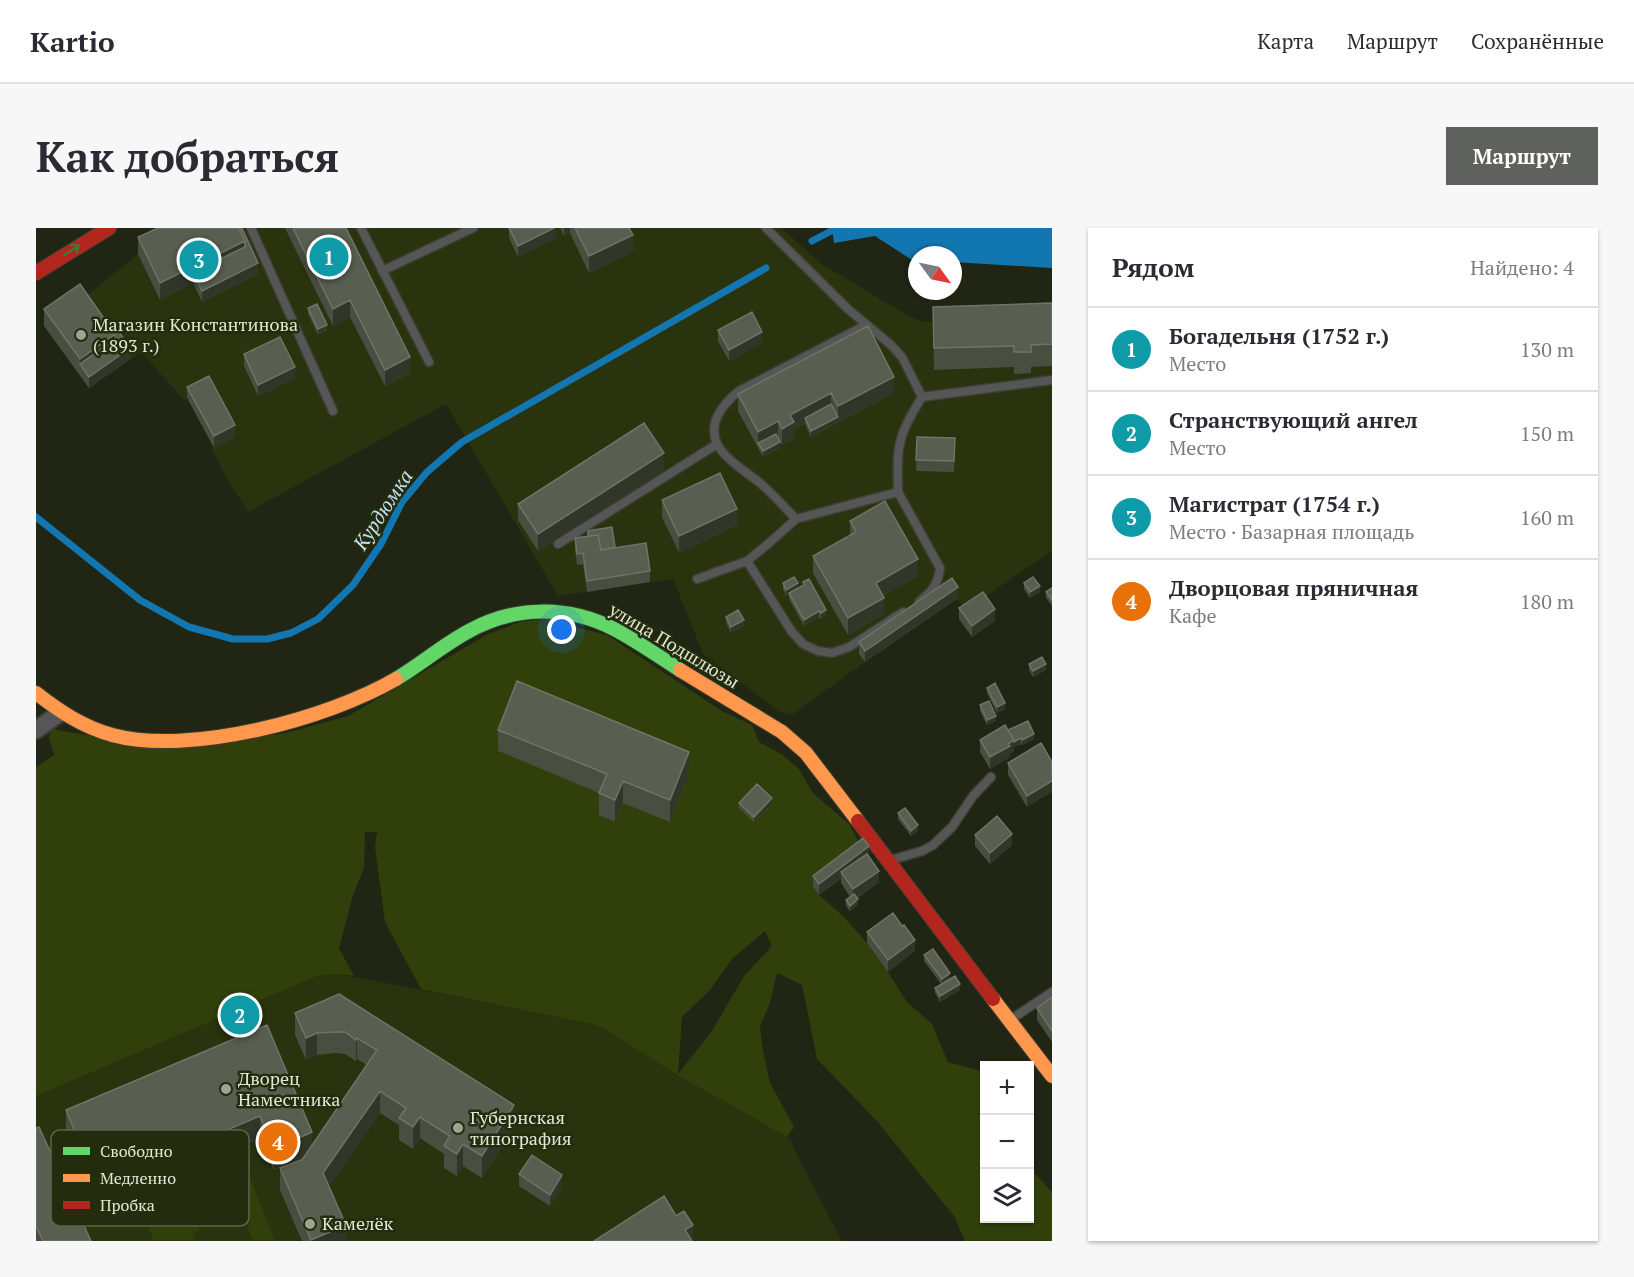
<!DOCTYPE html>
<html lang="ru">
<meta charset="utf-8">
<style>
:root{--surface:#fff;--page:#f7f7f7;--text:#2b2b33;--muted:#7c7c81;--line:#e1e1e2;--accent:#5e615d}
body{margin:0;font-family:"PT Serif",serif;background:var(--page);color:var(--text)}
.controls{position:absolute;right:18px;bottom:18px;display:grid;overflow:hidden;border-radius:0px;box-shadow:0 2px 4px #0004}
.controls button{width:54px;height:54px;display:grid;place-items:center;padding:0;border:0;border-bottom:2px solid var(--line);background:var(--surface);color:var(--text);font:30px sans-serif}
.compass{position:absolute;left:872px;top:18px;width:54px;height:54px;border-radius:50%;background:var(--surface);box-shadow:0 2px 4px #0004;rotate:123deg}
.you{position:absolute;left:526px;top:402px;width:21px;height:21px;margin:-15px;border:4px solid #fff;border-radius:50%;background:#1a73e8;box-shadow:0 0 0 9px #1a73e833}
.badge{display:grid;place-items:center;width:39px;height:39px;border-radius:50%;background:var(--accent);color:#fff;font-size:20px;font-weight:700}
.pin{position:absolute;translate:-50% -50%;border:3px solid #fff;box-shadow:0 2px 6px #0006}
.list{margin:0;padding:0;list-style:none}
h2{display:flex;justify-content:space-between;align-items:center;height:78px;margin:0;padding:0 24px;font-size:26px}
h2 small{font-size:20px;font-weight:400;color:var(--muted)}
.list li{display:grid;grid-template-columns:39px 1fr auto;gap:18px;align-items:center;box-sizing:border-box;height:84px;padding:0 24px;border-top:2px solid var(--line)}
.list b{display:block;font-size:22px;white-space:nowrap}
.list p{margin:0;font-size:20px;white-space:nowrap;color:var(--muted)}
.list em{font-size:20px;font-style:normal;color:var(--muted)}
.icon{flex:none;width:33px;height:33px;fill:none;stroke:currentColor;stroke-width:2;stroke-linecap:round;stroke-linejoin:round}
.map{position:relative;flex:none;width:1016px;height:1013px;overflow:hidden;border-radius:0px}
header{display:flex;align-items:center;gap:36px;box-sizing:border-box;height:84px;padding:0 30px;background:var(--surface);border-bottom:2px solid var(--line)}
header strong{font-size:28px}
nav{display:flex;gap:33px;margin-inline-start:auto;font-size:21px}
.intro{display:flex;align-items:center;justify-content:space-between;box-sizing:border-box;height:144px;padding:0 36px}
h1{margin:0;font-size:42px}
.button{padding:15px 27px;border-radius:0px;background:var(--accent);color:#fff;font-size:21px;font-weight:700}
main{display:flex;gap:36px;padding:0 36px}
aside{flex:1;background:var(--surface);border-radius:0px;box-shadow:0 2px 4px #0004}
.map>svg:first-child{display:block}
</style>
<header>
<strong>Kartio</strong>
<nav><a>Карта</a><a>Маршрут</a><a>Сохранённые</a></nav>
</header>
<div class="intro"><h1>Как добраться</h1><a class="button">Маршрут</a></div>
<main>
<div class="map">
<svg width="1016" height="1013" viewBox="0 0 1016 1013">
<rect width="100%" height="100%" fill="#202514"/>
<path fill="#29330e" d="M206,0H746L783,34L876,90L889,94H897V100L1016,97V323L930,382L921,371L829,434L756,487L744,484L667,426L637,351L522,368L410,176L212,284L190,249L176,221L177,219L152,170L148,172L105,124L53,160L8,98L44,73L102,26L197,4Z
M293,746H303L545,792L557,796L570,802L641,847L751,909L756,914L759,923L806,1013H0V868L284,747Z"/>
<path fill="#313f0b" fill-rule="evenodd" d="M508,391L571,407L686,483L716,497L723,514L747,527L763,541L777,565L813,596L827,622L778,660L783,667L807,688L831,715L852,744L871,774L896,796L912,834L948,844V990H993L994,934L995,941L1016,964V1013H929L918,988L840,892L781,831L766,757L741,745L734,775L724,798L727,823L734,855L758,899L751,909L641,847L570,802L557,796L385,761L349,694L339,619L341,604H329L328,640L317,667L303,720L318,748L303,746L284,747L0,868V539L18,527L13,509L16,501L124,520L250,505L312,488L452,406L484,394ZM462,523L653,546L587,575L579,594L563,587L571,568ZM729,703L736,718L708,748L676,803L642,846L646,789L674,762L696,731Z
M207,943L213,947L239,1013H217L207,986L198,989L187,962L195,959L191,950Z
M144,969L147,977L153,975L164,1003L157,1006L160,1013H118L109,990L113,981Z"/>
<path fill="#1277b1" d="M796,0H1016V40L917,34V27H881V32H876L839,8L798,15Z"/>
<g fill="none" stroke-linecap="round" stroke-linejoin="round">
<path stroke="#1277b1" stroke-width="7" d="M776,13L801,0
M0,289L104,372L153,399L197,411H231L255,405L282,391L317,357L345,316L366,274L391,244L426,214L730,40"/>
<defs>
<path id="lane" d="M215,0L297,183
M325,0L393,134
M730,0L812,81L855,117L866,129L886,169L1016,152
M346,43L437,0
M830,97L703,163C694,170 688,176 682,187C666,220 702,237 724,255C737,266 748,279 760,291L862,264C862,247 860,228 865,211C869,196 878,182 886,169
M862,264L904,340C902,357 896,363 883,374
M760,291L732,316L711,333L756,404L767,416L782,423L796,425L813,419L867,384
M522,316L681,216
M661,351L711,333
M855,632L886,623L897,617L916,599L937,568L955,549
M974,792L1016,764"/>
<path id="street" d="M0,502L24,485"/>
<path id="fast" d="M360,451C385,436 407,417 433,403C478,378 531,377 578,401C601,413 622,428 644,442"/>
<path id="slow" d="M644,442L746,504L770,525L822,593
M0,465C23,483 47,499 76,507C154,528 291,491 360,451
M957,771L1016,848"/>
<path id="jam" d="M0,45L73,0
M822,593L957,771"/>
</defs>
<use href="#lane" stroke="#3a3f31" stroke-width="11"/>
<use href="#street" stroke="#3a3f31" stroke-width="20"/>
<use href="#fast" stroke="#3a3f31" stroke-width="16"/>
<use href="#slow" stroke="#3a3f31" stroke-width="16"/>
<use href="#jam" stroke="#3a3f31" stroke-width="16"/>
<use href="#lane" stroke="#565657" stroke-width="8"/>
<use href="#street" stroke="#565657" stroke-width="16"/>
<use href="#fast" stroke="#63d668" stroke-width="14"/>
<use href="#slow" stroke="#ff974d" stroke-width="14"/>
<use href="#jam" stroke="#b3261e" stroke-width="14"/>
</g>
<path fill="#484f41" d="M249,0H310L374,145L349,158L314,89L297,98Z
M473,0H520V10L482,29L473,10Z
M524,0H593L597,24L553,45L534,5L528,8Z
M102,9L222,46L166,74L157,55L124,72L102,26Z
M1016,75V138L995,139V145L978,146V139L898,142L897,79Z
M272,80L291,102L282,107L272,86Z
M8,81L94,131L53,160L8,98Z
M682,102L726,115L693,133L682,113Z
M208,126L259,150L222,168L208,138Z
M151,159L199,209L178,220L151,170Z
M858,165L775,209L769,196L758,201V211L746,217L742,210L744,220L727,229L702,183V166Z
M881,209L919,222L918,244L880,243Z
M628,242L502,323L482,292V276Z
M626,272L701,297L643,325L626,289Z
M814,293L882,348L847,368L848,386L812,407L777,345V328L814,307Z
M552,303L614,343V354L551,364L547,336L541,337L539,322V310L552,308Z
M767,354L790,387L785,391L783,389L768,398L753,371V367L750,368L747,361V355L762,360L767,357Z
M988,355L1004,364L994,370L988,361Z
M1016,360V378L1010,370V364Z
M922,370L829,434L823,426V414Z
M923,380L959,393L936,409L923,391Z
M690,389L708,398L695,405L690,395Z
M993,436L1010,442L997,449L993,442Z
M951,460L969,481L961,485L951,465Z
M944,477L960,493L951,497L944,483Z
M462,502L653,546L634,594L587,575L579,594L563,587V565L462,523Z
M972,502L998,511L986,517L985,516L978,519V523L974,526V529L954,541L944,524V512Z
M1005,515L991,579L972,547V535Z
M703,575L736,576L718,594L703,580Z
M862,585L882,603L875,608L862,591Z
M939,607L976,617L954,636L939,618Z
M833,630L843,654L821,670L822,677L814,683L810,678V672L814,669L805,655V651L783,667L777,659V648Z
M866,698L879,723L852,744L831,715V704Z
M888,727L914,750L924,762L904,774L899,765V760L905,756L888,733Z
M303,766L478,899L446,950L427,938L421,948L408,940V926L384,910L377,921L363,912V897L344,885L293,958L310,1013H266L244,962V940L266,932L268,930L238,942L224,910L61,979L30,904V882L231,797L276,917L331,837L321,831L320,833L309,826L299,825L281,827L270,832L259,807V785Z
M1016,769V814L1001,792V780Z
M0,900L55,1013H0Z
M483,946L526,959L514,978L483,958Z"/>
<path fill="#313728" d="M518,0H520V10L482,29V18Z
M528,0H534V5L528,8Z
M597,7V24L553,45V28Z
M209,13V30L157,44V55L124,72V55Z
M222,35V46L166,74V63Z
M314,72V89L297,98V81Z
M291,97V102L282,107V101Z
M726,104V115L693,133V122Z
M79,106V122L44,136V148V131Z
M94,120V131L53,160V149Z
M374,129V145L349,158V142Z
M259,139V150L222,168V157Z
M858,149V165L775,209V203L802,189V178Z
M795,165V182L769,190V196L758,201V211L746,217V201L754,187Z
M742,193V210L725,219L722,215V204Z
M199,197V209L178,220V208Z
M744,214V220L727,229V223Z
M628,225V242L502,323V306Z
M701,281V297L643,325V308Z
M882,331V348L840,372V355Z
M762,355V361L750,368V362Z
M1004,358V364L994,370V364Z
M922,359V370L829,434V423Z
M848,370V386L812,407V390Z
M959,381V393L936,409V398Z
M790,382V387L785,391V385Z
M783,383V389L768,398V392Z
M708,392V398L695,405V399Z
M1010,436V442L997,449V443Z
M969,475V481L961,485V479Z
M960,488V493L951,497V492Z
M998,506V511L986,517V512Z
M985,510V516L978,519V523L974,526V529L954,541V529L978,512Z
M653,524V546L634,594V572Z
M587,553V575L579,594V572Z
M1016,553V564L991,579V568Z
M736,570V576L718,594V589Z
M882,597V603L875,608V603Z
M976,606V617L954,636V625Z
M833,618V630L805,644V651L783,667V656Z
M843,643V654L817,672V661Z
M822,671V677L814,683V678Z
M879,712V723L852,744V732Z
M914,745V750L906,757V751Z
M924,756V762L904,774V768Z
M281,805V827L270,832V810Z
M321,810V831L320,833V812Z
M344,863V885L287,967V945Z
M478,877V899L446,950V928Z
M224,888V910L61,979V957Z
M384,889V910L377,921V899Z
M276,904V926L238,942V921Z
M427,916V938L421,948V926Z
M526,947V959L514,978V967Z
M310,997V1013H275V1012Z
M657,997V1013H649V1002Z"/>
<path fill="#585f51" stroke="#6e7466" stroke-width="1.5" d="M122,0H203L209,13L124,55L102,9Z
M206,0L222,35L166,63L157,44L209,19V13L203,1Z
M257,0H310L374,129L349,142L314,72L297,81Z
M473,0H518L482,18Z
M539,0H593L597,7L553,28Z
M44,56L79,106L44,131L8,81Z
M1016,75V116L995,117V124H978V118L898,120L897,79Z
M281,76L291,97L282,101L272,80Z
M716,84L726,104L693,122L682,102Z
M832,98L858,149L802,178L795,165L754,187L758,194L746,201L742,193L722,204L702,166Z
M81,101L94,120L53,149L44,136L79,111V106L77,103Z
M244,109L259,139L222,157L208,126Z
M173,148L199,197L178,208L151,159Z
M795,176L802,189L775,203L769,190Z
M608,195L628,225L502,306L482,276Z
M740,206L744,214L727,223L722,215Z
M881,209L919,210L918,233L880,232Z
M684,245L701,281L643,308L626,272Z
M849,273L882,331L840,355L848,370L812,390L777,328L820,304L814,293Z
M576,299L579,319L565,322L562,307L552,308V303Z
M562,307L565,322L610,315L614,343L551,353L547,325L541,326L539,310Z
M758,349L762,355L750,362L747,355Z
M997,349L1004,358L994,364L988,355Z
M916,350L922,359L829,423L823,414Z
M773,351L790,382L785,385L783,383L768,392L753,365L768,357L767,354Z
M1016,360V372L1010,364Z
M947,364L959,381L936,398L923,380Z
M702,382L708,392L695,399L690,389Z
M1006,429L1010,436L997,443L993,436Z
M481,453L653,524L634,572L587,553L579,572L563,565L571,546L462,502Z
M959,455L969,475L961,479L951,460Z
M953,473L960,488L951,492L944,477Z
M992,493L998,506L986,512L985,510L978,514V512L972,502Z
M969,497L978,512L972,516L974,518L954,529L944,512Z
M1005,515L1016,534V553L991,568L972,535Z
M721,556L736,570L718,589L703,575Z
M869,580L882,597L875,603L862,585Z
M961,588L976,606L954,625L939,607Z
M827,610L833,618L783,656L777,648Z
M831,626L843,643L817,661L805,644Z
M818,666L822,671L814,678L810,672Z
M857,685L866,698L868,697L879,712L852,732L831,704Z
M897,721L914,745L906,751L888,727Z
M919,748L924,756L904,768L899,760Z
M303,766L478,877L446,928L427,916L421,926L408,918L414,908L384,889L377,899L363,890L370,880L344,863L287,945L310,997L275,1012L244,940L266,932L341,822L321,810L320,812L309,804H299L281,805L270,810L259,785Z
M1016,769V803L1001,780Z
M231,797L276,904L238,921L224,888L61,957L30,882Z
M3,899L55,1013H7L0,998V900Z
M496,927L526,947L514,967L483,946Z
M628,968L640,988L648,983L657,997L649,1002L656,1013H558Z"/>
<defs><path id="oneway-shaft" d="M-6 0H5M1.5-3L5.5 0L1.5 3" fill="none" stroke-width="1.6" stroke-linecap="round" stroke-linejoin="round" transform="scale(1.5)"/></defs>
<use stroke="#407836" href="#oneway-shaft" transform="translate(36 22) rotate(-33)"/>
<g fill="#9da491" stroke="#232c0d" stroke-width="2">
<circle cx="45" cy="107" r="6"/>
<circle cx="190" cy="861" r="6"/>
<circle cx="422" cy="900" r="6"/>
<circle cx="274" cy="996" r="6"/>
</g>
<g text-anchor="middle" stroke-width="5" stroke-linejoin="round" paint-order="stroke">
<g font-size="18" fill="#e1e8d5" stroke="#232c0d" text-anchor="start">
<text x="57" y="103">Магазин Константинова<tspan x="57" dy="21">(1893 г.)</tspan></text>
<text x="202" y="857">Дворец<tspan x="202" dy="21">Наместника</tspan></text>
<text x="434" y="896">Губернская<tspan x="434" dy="21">типография</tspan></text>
<text x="286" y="1002">Камелёк</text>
</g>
<g font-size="18" fill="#e1e8d5" stroke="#232c0d">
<text transform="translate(638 418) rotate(31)" y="6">улица Подшлюзы</text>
</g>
<g font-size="20" font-style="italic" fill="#c6dff5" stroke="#232c0d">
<text transform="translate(347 282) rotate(-57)" y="7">Курдюмка</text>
</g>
</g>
<rect x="15" y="902" width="198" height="96" rx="9" fill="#232c0d" stroke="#5c6449" stroke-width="1.5"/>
<rect x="27" y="919" width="27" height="8" fill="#63d668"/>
<rect x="27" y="946" width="27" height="8" fill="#ff974d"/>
<rect x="27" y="973" width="27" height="8" fill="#b3261e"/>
<g font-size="16" fill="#e1e8d5">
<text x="64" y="929">Свободно</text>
<text x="64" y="956">Медленно</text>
<text x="64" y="983">Пробка</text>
</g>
</svg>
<div class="controls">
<button>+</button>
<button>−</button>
<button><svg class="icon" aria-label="layers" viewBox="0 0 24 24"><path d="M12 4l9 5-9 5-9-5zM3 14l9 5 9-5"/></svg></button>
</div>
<svg class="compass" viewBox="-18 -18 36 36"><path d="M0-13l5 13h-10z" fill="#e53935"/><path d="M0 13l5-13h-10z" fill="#7c7c81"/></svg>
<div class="you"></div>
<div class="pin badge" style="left:293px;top:29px;background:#0f9aa8">1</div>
<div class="pin badge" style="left:204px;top:787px;background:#0f9aa8">2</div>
<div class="pin badge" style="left:163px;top:32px;background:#0f9aa8">3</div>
<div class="pin badge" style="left:242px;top:914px;background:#e8710a">4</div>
</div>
<aside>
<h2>Рядом<small>Найдено: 4</small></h2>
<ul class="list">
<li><span class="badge" style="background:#0f9aa8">1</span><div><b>Богадельня (1752 г.)</b><p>Место</p></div><em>130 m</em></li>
<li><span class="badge" style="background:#0f9aa8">2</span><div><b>Странствующий ангел</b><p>Место</p></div><em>150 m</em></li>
<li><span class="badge" style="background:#0f9aa8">3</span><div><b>Магистрат (1754 г.)</b><p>Место · Базарная площадь</p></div><em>160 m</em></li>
<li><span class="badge" style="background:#e8710a">4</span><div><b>Дворцовая пряничная</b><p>Кафе</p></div><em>180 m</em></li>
</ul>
</aside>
</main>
